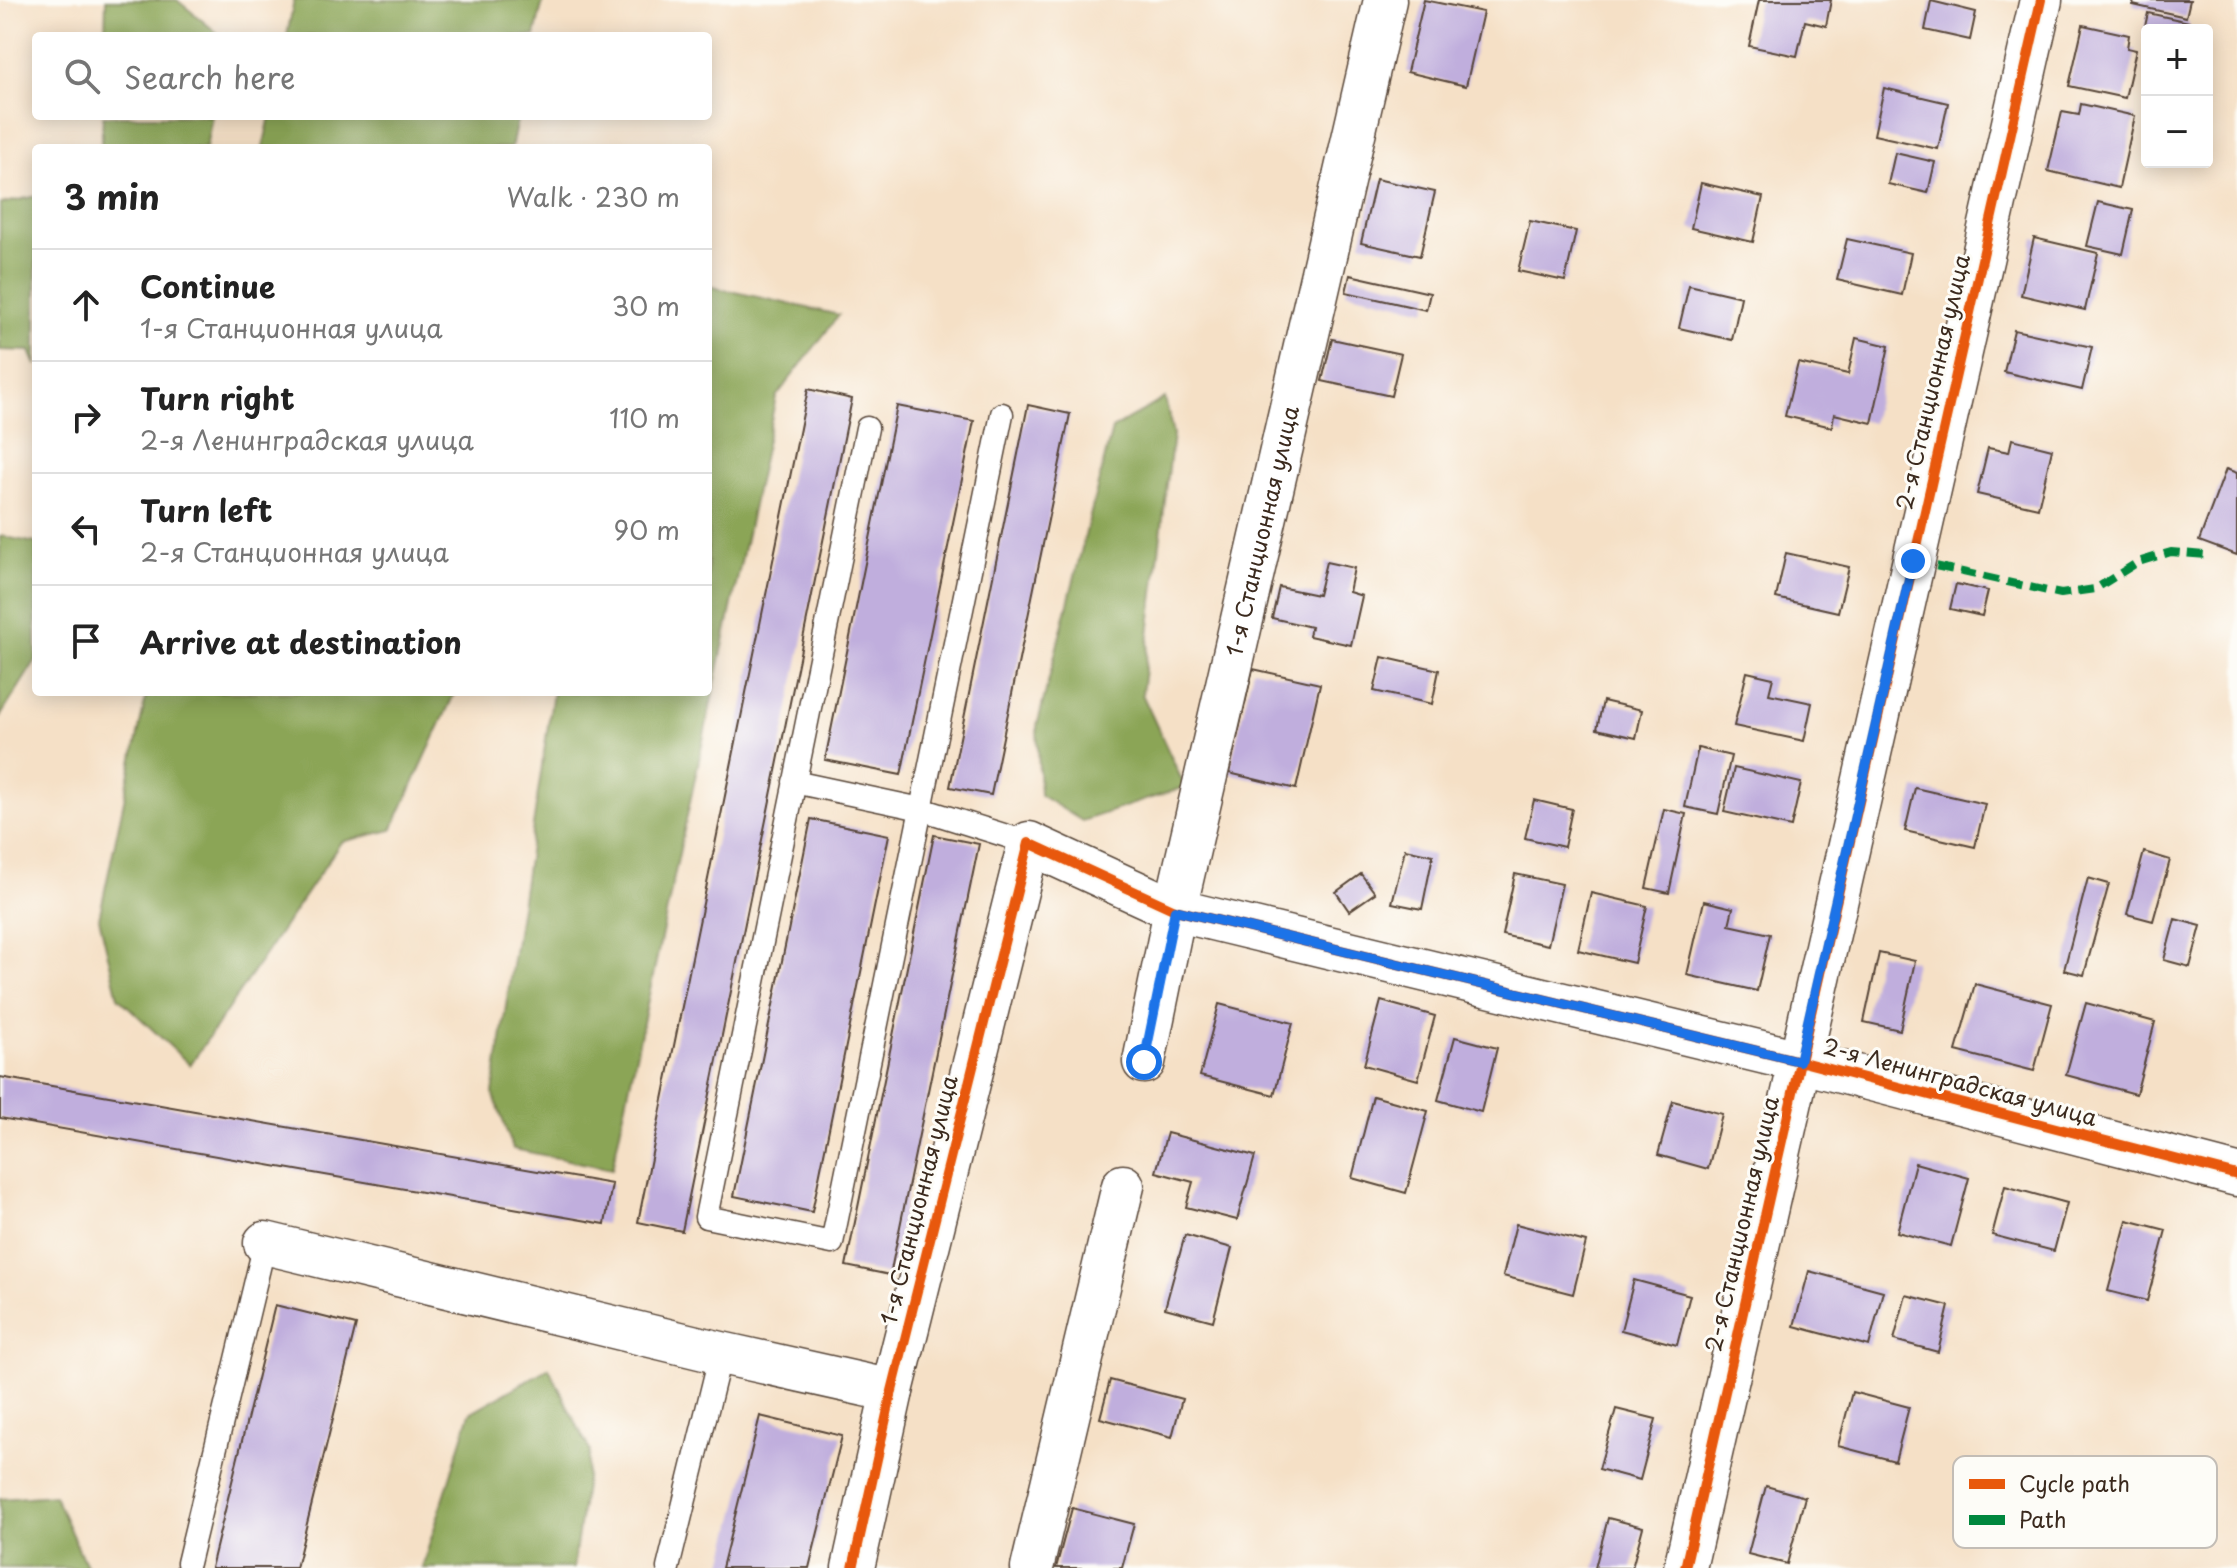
<!DOCTYPE html>
<meta charset="utf-8">
<style>
:root{--surface:#fff;--page:#f2f2f2;--text:#222;--muted:#767676;--line:#e0e0e0}
body{margin:0;font-family:"Playpen Sans",sans-serif;background:var(--page);color:var(--text)}
.controls{position:absolute;right:24px;top:24px;display:grid;overflow:hidden;border-radius:8px;box-shadow:0 4px 20px #0003}
.controls button{width:72px;height:72px;display:grid;place-items:center;padding:0;border:0;border-bottom:2px solid var(--line);background:var(--surface);color:var(--text);font:40px sans-serif}
.stop{position:absolute;width:24px;height:24px;margin:-18px;border:6px solid #1a73e8;border-radius:50%;background:#fff}
.stop.end{background:#1a73e8;border-color:#fff;box-shadow:0 2px 8px #0008}
.list{margin:0;padding:0;list-style:none}
h2{display:flex;justify-content:space-between;align-items:center;height:104px;margin:0;padding:0 32px;font-size:34px}
h2 small{font-size:26px;font-weight:400;color:var(--muted)}
.list li{display:grid;grid-template-columns:52px 1fr auto;gap:24px;align-items:center;box-sizing:border-box;height:112px;padding:0 32px;border-top:2px solid var(--line)}
.list b{display:block;font-size:30px;white-space:nowrap}
.list p{margin:0;font-size:26px;white-space:nowrap;color:var(--muted)}
.list em{font-size:26px;font-style:normal;color:var(--muted)}
.icon{flex:none;width:44px;height:44px;fill:none;stroke:currentColor;stroke-width:2;stroke-linecap:round;stroke-linejoin:round}
.map{position:relative;flex:none;width:2237px;height:1568px;overflow:hidden}
.search{position:absolute;background:var(--surface);box-shadow:0 4px 20px #0003;left:32px;top:32px;width:680px;height:88px;display:flex;align-items:center;gap:20px;box-sizing:border-box;padding:0 28px;border-radius:8px;color:var(--muted);font-size:30px}
.panel{position:absolute;background:var(--surface);box-shadow:0 4px 20px #0003;left:32px;top:144px;width:680px;height:552px;border-radius:8px}
.map>svg:first-child{display:block}
</style>
<div class="map">
<svg width="2237" height="1568" viewBox="0 0 2237 1568">
<rect width="100%" height="100%" fill="#fdfcf7"/>
<filter id="ink" filterUnits="userSpaceOnUse"><feTurbulence type="fractalNoise" baseFrequency=".0125" numOctaves="2"/><feDisplacementMap in="SourceGraphic" scale="16" xChannelSelector="R" yChannelSelector="G"/><feConvolveMatrix kernelMatrix="1 2 1 2 8 2 1 2 1" color-interpolation-filters="sRGB"/></filter>
<filter id="wash" filterUnits="userSpaceOnUse"><feTurbulence type="fractalNoise" baseFrequency=".006" numOctaves="4" result="noise"/><feDisplacementMap in="SourceGraphic" scale="32" xChannelSelector="R" yChannelSelector="G"/><feGaussianBlur stdDeviation="1.8" result="paint"/><feColorMatrix in="noise" values="0 0 0 0 0 0 0 0 0 0 0 0 0 0 0 0 0 1.4 0 .05"/><feComposite in="paint" operator="in"/></filter>
<g filter="url(#wash)">
<rect width="100%" height="100%" fill="#f5e0c6"/>
<path fill="#8ba557" stroke="#63683a" stroke-width="2" d="M106,0H177L221,36H105Z
M294,0H543L535,36H287Z
M103,116H212L206,148H101Z
M270,116H518L511,148H263Z
M36,196V365L30,351L0,350V204Z
M708,286L839,315L776,397L612,1169L513,1149L493,1093L553,692H708Z
M1165,398L1173,434L1142,694L1185,787L1082,821L1040,795L1037,726L1112,429Z
M0,536L36,543V660L0,717Z
M147,692H455L392,830L341,842L190,1065L118,997L99,918Z
M549,1368L590,1451L573,1568H422L470,1413Z
M54,1495L87,1568H0V1499Z"/>
<g id="blocks">
<path fill="#c0aedd" d="M1424,0L1483,12L1466,86L1407,72Z
M1759,0H1831L1826,26L1805,21L1797,56L1749,46Z
M2134,0H2190L2186,17L2133,5Z
M1931,1L1976,12L1970,40L1925,30Z
M2148,13L2189,22L2188,30H2147V36L2143,35Z
M2083,25L2129,35L2127,48L2136,50L2125,98L2069,86Z
M1884,88L1948,103L1938,149L1874,135Z
M2081,104L2135,116L2119,188L2048,171L2062,112L2079,115Z
M1895,153L1935,162L1928,193L1888,184Z
M1376,179L1435,192L1420,256L1361,243Z
M1701,183L1763,197L1753,242L1691,228Z
M2098,202L2133,210L2123,254L2087,246Z
M1530,221L1576,231L1565,281L1518,271Z
M2034,238L2098,253L2085,310L2021,295Z
M1847,239L1911,253L1902,295L1837,280Z
M1350,275L1430,293L1426,310L1346,292Z
M1689,285L1741,297L1732,340L1679,328Z
M2014,330L2092,347L2082,390L2004,372Z
M1856,338L1889,346L1872,423L1834,414L1832,427L1785,416L1798,363L1848,374Z
M1332,339L1401,354L1391,396L1322,381Z
M808,389L852,399L682,1231L638,1222Z
M1028,405L1070,414L991,795L950,787Z
M897,406L974,421L901,775L825,760Z
M2012,439L2052,449L2038,508L1977,494L1988,448L2009,452Z
M2226,469L2237,473V555L2199,541Z
M1786,553L1849,567L1838,612L1776,598Z
M1326,562L1354,568L1349,592L1362,596L1351,645L1309,636L1311,627L1272,618L1279,587L1318,595Z
M1956,584L1988,591L1982,616L1950,609Z
M1382,657L1439,670L1432,704L1374,691Z
M1253,669L1320,684L1296,789L1229,773Z
M1747,672L1773,678L1769,694L1812,703L1804,741L1734,726Z
M1603,701L1642,710L1636,738L1597,729Z
M1698,748L1731,756L1718,814L1685,807Z
M1734,768L1801,783L1791,827L1724,812Z
M1915,788L1985,804L1975,847L1905,831Z
M1534,800L1572,809L1564,847L1525,838Z
M1664,809L1686,814L1669,893L1646,888Z
M811,819L889,835L812,1212L734,1196Z
M934,835L979,844L890,1275L846,1266Z
M1405,849L1433,855L1422,909L1392,903Z
M2144,852L2170,860L2153,921L2127,914Z
M1361,874L1375,893L1349,911L1336,892Z
M1515,874L1562,884L1548,945L1502,935Z
M2088,878L2109,884L2084,975L2064,970Z
M1591,893L1647,906L1634,963L1578,950Z
M1704,901L1733,908L1729,925L1770,934L1757,991L1687,975Z
M2175,919L2201,926L2190,967L2164,960Z
M1879,953L1915,961L1900,1030L1864,1022Z
M1975,984L2052,1004L2034,1071L1956,1051Z
M1381,1001L1435,1016L1418,1080L1364,1065Z
M2086,1003L2155,1022L2136,1094L2066,1075Z
M1219,1004L1293,1023L1274,1095L1200,1076Z
M1455,1037L1497,1048L1481,1112L1438,1100Z
M0,1077L612,1184L605,1224L0,1118Z
M1373,1096L1428,1111L1406,1193L1352,1178Z
M1673,1101L1722,1114L1708,1169L1658,1155Z
M1167,1133L1255,1156L1237,1220L1186,1207L1193,1182L1156,1172Z
M1915,1163L1969,1178L1951,1246L1897,1232Z
M2005,1186L2067,1203L2054,1251L1992,1235Z
M2127,1220L2166,1230L2147,1301L2108,1291Z
M1516,1224L1586,1242L1573,1294L1503,1276Z
M1185,1235L1232,1248L1213,1321L1165,1308Z
M1809,1271L1883,1291L1869,1346L1794,1326Z
M1634,1280L1690,1295L1677,1345L1621,1330Z
M1906,1295L1949,1306L1938,1352L1894,1340Z
M275,1305L356,1325L296,1568H211Z
M1110,1380L1182,1399L1172,1437L1100,1418Z
M1852,1392L1909,1407L1895,1461L1838,1446Z
M1616,1409L1656,1419L1640,1480L1599,1469Z
M760,1416L842,1436L809,1568H722Z
M1766,1486L1805,1497L1787,1564L1748,1554Z
M1072,1508L1134,1524L1122,1568H1056Z
M1608,1518L1643,1527L1632,1568H1595Z"/>
</g>
</g>
<g filter="url(#ink)">
<use href="#blocks" fill-opacity="0" stroke="#574537" stroke-width="2"/>
<g fill="none" stroke-linecap="round" stroke-linejoin="round">
<defs>
<path id="service" d="M867,428L706,1217L832,1243L1002,414
M794,782L921,809L1029,843
M188,1563L265,1243
M668,1568L721,1353"/>
<g id="minor">
<path id="s1" d="M1144,1062L1175,910L1385,0"/>
<path d="M265,1243L721,1353L892,1391"/>
<path d="M853,1568L892,1391L1029,843L1175,910L1799,1061L2237,1175"/>
<path d="M1032,1568L1123,1186"/>
<path d="M1685,1568L2041,0"/>
</g>
</defs>
<use href="#service" stroke="#574537" stroke-width="25"/>
<use href="#minor" stroke="#574537" stroke-width="45"/>
<use href="#service" stroke="#fff" stroke-width="22"/>
<use href="#minor" stroke="#fff" stroke-width="42"/>
<path stroke="#00873e" stroke-width="8" stroke-dasharray="16 8" stroke-linecap="butt" d="M1913,561L2061,594L2095,589L2138,562L2171,552L2205,555"/>
<defs>
<path id="cycleway" d="M853,1568L892,1391L1029,843L1175,910L1799,1061L2237,1175
M1685,1568L2041,0"/>
</defs>
<use href="#cycleway" stroke="#fdfcf7" stroke-width="15"/>
<use href="#cycleway" stroke="#e8590c" stroke-width="10"/>
</g>
</g>
<g fill="none" stroke-linecap="round" stroke-linejoin="round" filter="url(#ink)">
<path stroke="#1a73e8" stroke-width="10" d="M1144,1062L1175,910L1799,1061L1913,561"/>
</g>
<g text-anchor="middle" stroke-width="6" stroke-linejoin="round" paint-order="stroke">
<g font-size="22" fill="#3b2a1e" stroke="#fdfcf7">
<text transform="translate(1933 382) rotate(-77)" y="8">2-я Станционная улица</text>
<text dy="8" stroke="none"><textPath href="#s1" startOffset="544">1-я Станционная улица</textPath></text>
<text transform="translate(1960 1082) rotate(15)" y="8">2-я Ленинградская улица</text>
<text transform="translate(919 1200) rotate(-76)" y="8">1-я Станционная улица</text>
<text transform="translate(1742 1224) rotate(-77)" y="8">2-я Станционная улица</text>
</g>
</g>
<rect x="1953" y="1456" width="264" height="92" rx="12" fill="#fdfcf7" stroke="#c3bdb6" stroke-width="2"/>
<rect x="1969" y="1479" width="36" height="10" fill="#e8590c"/>
<rect x="1969" y="1515" width="36" height="10" fill="#00873e"/>
<g font-size="22" fill="#3b2a1e">
<text x="2019" y="1492">Cycle path</text>
<text x="2019" y="1528">Path</text>
</g>
</svg>
<div class="controls">
<button>+</button>
<button>−</button>
</div>
<div class="stop" style="left:1144px;top:1062px"></div>
<div class="stop end" style="left:1913px;top:561px"></div>
<div class="search"><svg class="icon" aria-label="search" viewBox="0 0 24 24"><circle cx="10" cy="10" r="6"/><path d="M15 15l6 6"/></svg>Search here</div>
<section class="panel">
<h2>3 min<small>Walk · 230 m</small></h2>
<ul class="list">
<li><svg class="icon" aria-label="ahead" viewBox="0 0 24 24"><path d="M12 20V5M6 11l6-6 6 6"/></svg><div><b>Continue</b><p>1-я Станционная улица</p></div><em>30 m</em></li>
<li><svg class="icon" aria-label="right" viewBox="0 0 24 24"><path d="M7 20v-9h11M14 6l5 5-5 5"/></svg><div><b>Turn right</b><p>2-я Ленинградская улица</p></div><em>110 m</em></li>
<li><svg class="icon" aria-label="left" viewBox="0 0 24 24"><path d="M17 20v-9H6M10 6l-5 5 5 5"/></svg><div><b>Turn left</b><p>2-я Станционная улица</p></div><em>90 m</em></li>
<li><svg class="icon" aria-label="arrive" viewBox="0 0 24 24"><path d="M6 21V4h12l-3 4 3 4H6"/></svg><div><b>Arrive at destination</b></div></li>
</ul>
</section>
</div>
